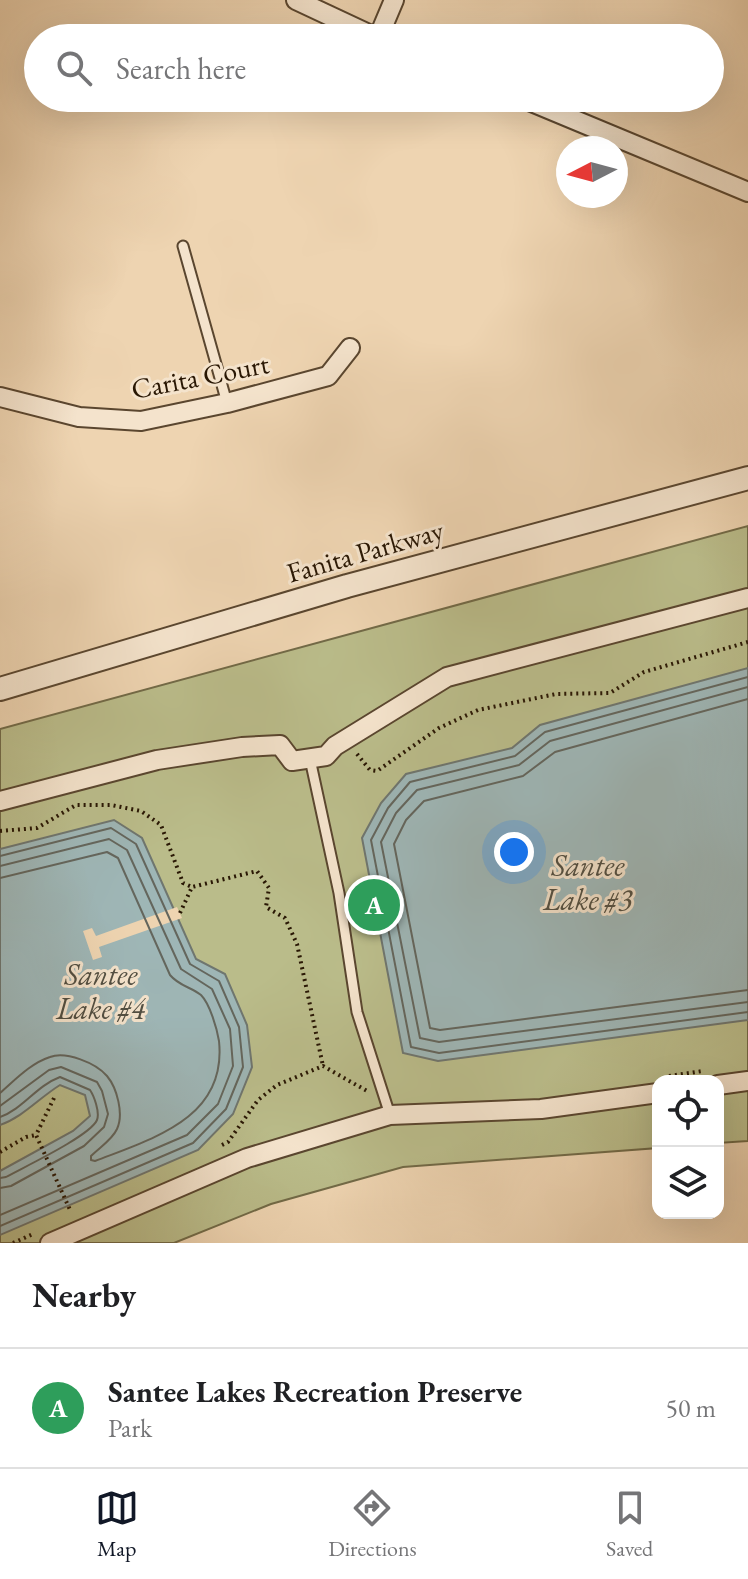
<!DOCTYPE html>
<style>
:root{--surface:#fff;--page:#f6f6f6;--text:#202124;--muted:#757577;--line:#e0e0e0;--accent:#111827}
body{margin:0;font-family:"EB Garamond",serif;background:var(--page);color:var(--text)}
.controls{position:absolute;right:24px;bottom:24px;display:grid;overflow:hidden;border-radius:16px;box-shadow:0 8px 32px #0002}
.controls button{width:72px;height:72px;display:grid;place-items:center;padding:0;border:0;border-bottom:2px solid var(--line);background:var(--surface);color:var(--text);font:40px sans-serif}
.compass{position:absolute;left:556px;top:136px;width:72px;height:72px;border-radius:50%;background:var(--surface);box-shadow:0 8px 32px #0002;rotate:264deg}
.you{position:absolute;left:514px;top:852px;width:28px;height:28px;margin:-20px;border:6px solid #fff;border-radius:50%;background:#1a73e8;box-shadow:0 0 0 12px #1a73e833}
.badge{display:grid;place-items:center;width:52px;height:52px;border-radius:50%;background:var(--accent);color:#fff;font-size:26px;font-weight:700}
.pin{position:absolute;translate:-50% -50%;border:4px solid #fff;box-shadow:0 2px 8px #0006}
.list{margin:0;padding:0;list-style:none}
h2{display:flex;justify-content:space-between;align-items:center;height:104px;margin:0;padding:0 32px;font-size:34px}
h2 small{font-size:26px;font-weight:400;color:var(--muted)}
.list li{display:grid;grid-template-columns:52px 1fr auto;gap:24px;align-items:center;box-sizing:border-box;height:120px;padding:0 32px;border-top:2px solid var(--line)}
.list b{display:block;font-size:30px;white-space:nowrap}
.list p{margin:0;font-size:26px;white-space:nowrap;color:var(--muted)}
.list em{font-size:26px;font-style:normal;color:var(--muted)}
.icon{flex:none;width:44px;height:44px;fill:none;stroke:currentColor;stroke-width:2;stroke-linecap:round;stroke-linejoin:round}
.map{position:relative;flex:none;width:748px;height:1243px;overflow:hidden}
.search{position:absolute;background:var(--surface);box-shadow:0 8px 32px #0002;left:24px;right:24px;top:24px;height:88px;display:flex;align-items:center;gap:20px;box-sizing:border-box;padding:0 28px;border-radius:44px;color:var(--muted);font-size:30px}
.sheet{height:224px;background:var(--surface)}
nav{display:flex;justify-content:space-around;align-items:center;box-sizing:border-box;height:112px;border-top:2px solid var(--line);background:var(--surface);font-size:22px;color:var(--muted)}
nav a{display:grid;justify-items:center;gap:4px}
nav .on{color:var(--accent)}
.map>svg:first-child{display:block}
</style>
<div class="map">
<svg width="748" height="1243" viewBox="0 0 748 1243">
<rect width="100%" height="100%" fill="#eed4b1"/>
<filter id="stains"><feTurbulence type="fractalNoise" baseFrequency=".0025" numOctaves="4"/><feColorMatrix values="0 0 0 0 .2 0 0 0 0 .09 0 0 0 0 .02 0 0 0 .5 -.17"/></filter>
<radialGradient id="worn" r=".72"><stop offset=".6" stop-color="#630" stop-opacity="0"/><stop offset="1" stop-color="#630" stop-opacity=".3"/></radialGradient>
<path fill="#babc8a" stroke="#726a47" stroke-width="2" d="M748,526V1141L718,1143V1081H658V1148L403,1167L271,1204L174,1243H0V729Z"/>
<path fill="#9eb6b6" stroke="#6f766f" stroke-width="2" d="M748,668V1020L438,1061L403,1053L362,838L381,803L406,774L512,748L540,725Z
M114,820L142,838L196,959L225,974L247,1025L252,1067L233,1114L198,1150L0,1235V1171L73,1131L90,1116L85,1095L60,1085C39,1098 23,1117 0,1125V849Z"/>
<path fill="#eed4b1" d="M177,907L182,918L99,947L102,957L93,960L83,931L92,928L96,936Z"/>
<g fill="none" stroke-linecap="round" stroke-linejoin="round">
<path stroke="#64665d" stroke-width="2" d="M748,677L545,732L515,756L410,782L388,808L371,840L411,1047L439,1053L748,1012
M748,687L550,741L519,765L417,790L396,813L381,842L420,1038L439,1042L748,1002
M748,699L555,752L523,776L424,801L406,820L394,844L430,1028L440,1030L748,990
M0,856L111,828L136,844L190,964L219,981L239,1027L243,1067L226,1109L193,1143L0,1226
M0,866L109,839L127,850L181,969L212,989L230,1029L233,1066L218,1104L187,1135L0,1215
M0,878L107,852L118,858L170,975C179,986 191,987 201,995C210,1004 217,1029 219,1041C227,1118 154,1138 95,1161L91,1160V1156C100,1147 112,1140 117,1129C124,1114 117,1088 107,1076C96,1063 66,1051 50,1057C31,1063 15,1080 0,1093
M0,1106L49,1070L61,1067L97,1082L102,1091L108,1114L104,1127L84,1146L11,1186L0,1188
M0,1117C23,1109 36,1086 60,1077L90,1090C94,1096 100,1112 97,1120C90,1136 24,1167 6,1177L0,1178"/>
<defs>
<path id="service" d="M183,246L227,403
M310,759L339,893L357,1012L390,1115"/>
<path id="minor" d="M296,0L377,38
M378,38L394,0
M522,98L748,192
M0,397L79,417L141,421L227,403L328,376L350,348
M0,801L157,760L242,747L280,745L292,761L326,756L335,746L447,677L748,598
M718,1085L748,1081
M50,1243L247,1158L390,1115L541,1109L658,1093"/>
<path id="tertiary" d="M0,689L347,586L748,478"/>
</defs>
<use href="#service" stroke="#5a462f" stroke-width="13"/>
<use href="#minor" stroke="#5a462f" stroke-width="22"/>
<use href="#tertiary" stroke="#5a462f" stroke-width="26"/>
<path stroke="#291704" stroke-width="4" stroke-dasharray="2 4" stroke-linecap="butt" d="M357,754L370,770L377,771L439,728L478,710L556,694L610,693L644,672L748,642
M0,831L37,828L76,805H111L141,811L161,825L183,883L192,887
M180,913L192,887L257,871L269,888L266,907L285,918L297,944L323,1066
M669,1076L703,1071
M54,1098L36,1135L71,1212
M222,1145L228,1142L258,1100L277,1085L323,1066L367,1091
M0,1152L26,1137L36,1135
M13,1243L33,1234"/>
<use href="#service" stroke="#f4e3cc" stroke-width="9"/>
<use href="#minor" stroke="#f4e3cc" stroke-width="18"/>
<use href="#tertiary" stroke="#f4e3cc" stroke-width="22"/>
</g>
<g text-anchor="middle" stroke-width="6" stroke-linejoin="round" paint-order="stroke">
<g font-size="28" fill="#291704" stroke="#f4e3cc">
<text transform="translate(200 376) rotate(-11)" y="10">Carita Court</text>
<text transform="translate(365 551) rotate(-16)" y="10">Fanita Parkway</text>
</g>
<g font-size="30" font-style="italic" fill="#524f42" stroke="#f4e3cc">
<text x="588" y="876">Santee<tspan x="588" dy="34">Lake #3</tspan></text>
<text x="101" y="985">Santee<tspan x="101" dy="34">Lake #4</tspan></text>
</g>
</g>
<rect width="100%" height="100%" filter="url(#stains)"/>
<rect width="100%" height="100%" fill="url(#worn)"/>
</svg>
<div class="controls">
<button><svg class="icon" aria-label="locate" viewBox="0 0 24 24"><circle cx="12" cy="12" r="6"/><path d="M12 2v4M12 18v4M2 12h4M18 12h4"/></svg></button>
<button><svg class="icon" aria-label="layers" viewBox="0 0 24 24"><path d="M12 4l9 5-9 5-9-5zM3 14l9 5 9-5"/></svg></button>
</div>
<svg class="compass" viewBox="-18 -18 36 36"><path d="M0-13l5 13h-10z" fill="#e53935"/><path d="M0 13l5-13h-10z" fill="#757577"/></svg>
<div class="you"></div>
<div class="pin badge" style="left:374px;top:905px;background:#2e9e5b">A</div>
<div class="search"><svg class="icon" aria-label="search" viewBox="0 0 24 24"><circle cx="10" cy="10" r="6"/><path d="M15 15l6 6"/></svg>Search here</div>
</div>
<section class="sheet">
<h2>Nearby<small></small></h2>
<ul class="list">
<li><span class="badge" style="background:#2e9e5b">A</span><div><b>Santee Lakes Recreation Preserve</b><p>Park</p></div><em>50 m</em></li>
</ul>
</section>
<nav>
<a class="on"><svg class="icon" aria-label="map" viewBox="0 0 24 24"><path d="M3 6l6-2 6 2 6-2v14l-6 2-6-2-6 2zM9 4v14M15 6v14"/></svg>Map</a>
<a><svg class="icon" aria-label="directions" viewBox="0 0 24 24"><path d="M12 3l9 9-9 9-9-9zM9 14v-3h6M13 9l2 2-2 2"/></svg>Directions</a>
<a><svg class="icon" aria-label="saved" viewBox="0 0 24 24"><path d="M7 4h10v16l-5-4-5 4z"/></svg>Saved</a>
</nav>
